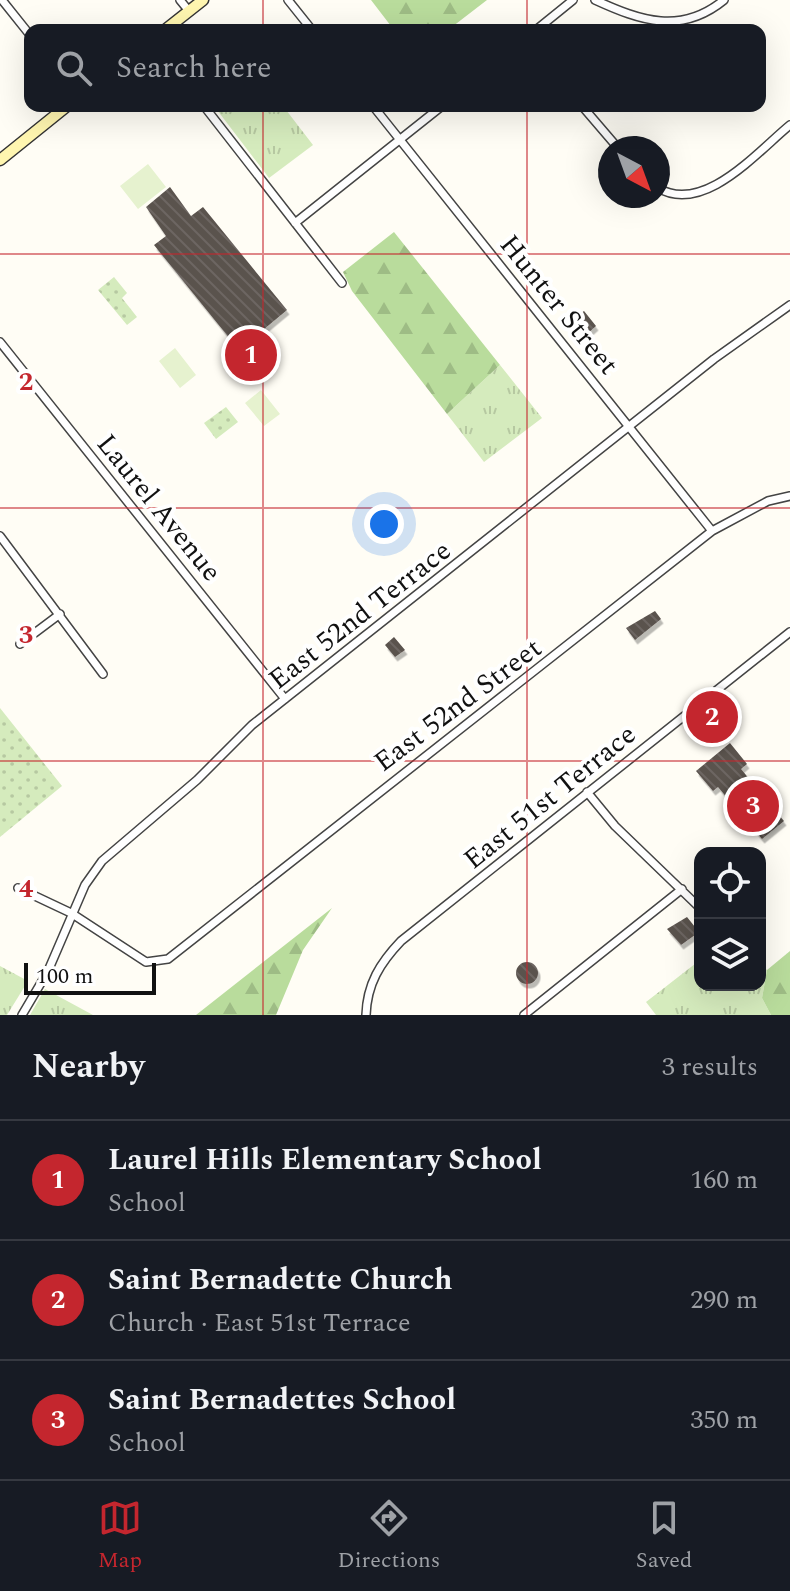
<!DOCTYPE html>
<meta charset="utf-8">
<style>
:root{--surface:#171b24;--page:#20242c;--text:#f1f3f6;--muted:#9ea1a6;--line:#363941;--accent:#c4262e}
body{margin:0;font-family:Spectral,serif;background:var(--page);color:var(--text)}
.controls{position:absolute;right:24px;bottom:24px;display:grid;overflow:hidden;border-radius:16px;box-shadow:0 8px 32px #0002}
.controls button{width:72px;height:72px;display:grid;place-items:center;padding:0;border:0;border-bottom:2px solid var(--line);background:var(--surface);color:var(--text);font:40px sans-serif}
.compass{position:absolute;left:598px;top:136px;width:72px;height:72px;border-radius:50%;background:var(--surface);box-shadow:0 8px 32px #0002;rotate:139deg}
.scale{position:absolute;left:24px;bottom:20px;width:132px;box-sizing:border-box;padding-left:8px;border:4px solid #111;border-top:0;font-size:22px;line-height:28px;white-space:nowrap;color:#111;-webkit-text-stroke:6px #fff;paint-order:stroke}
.you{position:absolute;left:384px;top:524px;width:28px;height:28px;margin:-20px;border:6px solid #fff;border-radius:50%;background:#1a73e8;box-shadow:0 0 0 12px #1a73e833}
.badge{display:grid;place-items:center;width:52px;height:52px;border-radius:50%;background:var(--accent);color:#fff;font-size:26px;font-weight:700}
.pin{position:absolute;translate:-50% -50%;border:4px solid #fff;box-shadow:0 2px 8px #0006}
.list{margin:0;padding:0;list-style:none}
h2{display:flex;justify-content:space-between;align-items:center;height:104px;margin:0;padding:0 32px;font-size:34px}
h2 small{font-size:26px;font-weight:400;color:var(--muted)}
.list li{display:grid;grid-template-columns:52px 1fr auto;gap:24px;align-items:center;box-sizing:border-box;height:120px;padding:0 32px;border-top:2px solid var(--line)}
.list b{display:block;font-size:30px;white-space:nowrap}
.list p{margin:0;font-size:26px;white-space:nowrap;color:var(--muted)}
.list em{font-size:26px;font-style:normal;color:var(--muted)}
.icon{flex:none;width:44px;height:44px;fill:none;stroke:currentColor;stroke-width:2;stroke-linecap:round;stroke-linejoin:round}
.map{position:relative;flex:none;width:790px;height:1015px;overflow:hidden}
.search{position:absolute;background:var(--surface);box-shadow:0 8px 32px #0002;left:24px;right:24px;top:24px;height:88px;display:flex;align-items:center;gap:20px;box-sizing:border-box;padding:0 28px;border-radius:16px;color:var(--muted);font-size:30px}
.sheet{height:464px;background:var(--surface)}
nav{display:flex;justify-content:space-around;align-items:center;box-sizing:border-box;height:112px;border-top:2px solid var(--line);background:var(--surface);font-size:22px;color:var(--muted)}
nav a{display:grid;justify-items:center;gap:4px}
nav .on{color:var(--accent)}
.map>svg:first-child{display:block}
</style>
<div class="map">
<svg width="790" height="1015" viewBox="0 0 790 1015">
<defs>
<pattern id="grass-tufts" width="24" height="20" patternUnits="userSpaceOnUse" patternTransform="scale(2)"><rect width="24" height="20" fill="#d5ebbd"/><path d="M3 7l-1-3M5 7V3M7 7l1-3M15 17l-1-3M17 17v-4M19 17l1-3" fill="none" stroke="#b6c8a1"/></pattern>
<pattern id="forest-firs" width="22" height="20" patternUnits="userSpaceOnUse" patternTransform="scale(2)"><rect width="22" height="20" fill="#b9dc9c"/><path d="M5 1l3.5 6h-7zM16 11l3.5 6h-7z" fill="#9ebc85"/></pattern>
<pattern id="park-dots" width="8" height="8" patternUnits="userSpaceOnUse" patternTransform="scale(2)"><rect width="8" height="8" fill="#d5ebbd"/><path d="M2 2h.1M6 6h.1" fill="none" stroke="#b6c8a1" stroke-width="1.8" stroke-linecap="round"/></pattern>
<pattern id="building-back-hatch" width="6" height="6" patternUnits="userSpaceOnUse" patternTransform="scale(2)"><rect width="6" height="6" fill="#5a524d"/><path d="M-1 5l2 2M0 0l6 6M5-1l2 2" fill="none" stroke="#6d6662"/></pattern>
<filter id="shadow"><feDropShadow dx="2.5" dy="4.5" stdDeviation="0" flood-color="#0004"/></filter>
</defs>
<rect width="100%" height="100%" fill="#fffdf5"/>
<path fill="url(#grass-tufts)" d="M214,106H283L313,145L269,178Z
M500,365L542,418L484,462L447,414Z
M700,960V985H760V963L767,970L762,998L771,1015H656L646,1002Z
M0,966L28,981L7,1015H0Z
M45,989L93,1015H30Z"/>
<path fill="url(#forest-firs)" d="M371,0H487L448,30H394Z
M394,232L500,365L447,414L352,291L343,272Z
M332,908L303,950L276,1015H196Z
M790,951V1015H771L762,998L767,970Z"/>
<path fill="url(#park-dots)" d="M114,277L127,293L122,298L137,317L127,325L98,290Z
M226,407L238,422L216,439L204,423Z
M0,708L62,786L0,837Z"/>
<path fill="#e6f2cf" d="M148,164L166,187L138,209L120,186Z
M175,348L196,375L180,388L159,361Z
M261,390L280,414L264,426L245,403Z"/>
<path fill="url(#building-back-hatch)" filter="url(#shadow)" d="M170,187L191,216L203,207L287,310L239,350L154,245L166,236L146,207Z
M584,311L596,326L587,334L574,318Z
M655,611L661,619L635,640L626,628Z
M394,637L405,650L395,657L385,645Z
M730,743L747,764L741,769L784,821L762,839L718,787L713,791L696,771Z
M687,917L699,932L681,945L667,929Z
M516 973a11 11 0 1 1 22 0a11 11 0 1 1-22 0Z"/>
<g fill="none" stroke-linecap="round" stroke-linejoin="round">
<defs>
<path id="street" d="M2,0L30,35
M180,0L189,11
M288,0L312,30
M595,0C641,21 681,35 724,0
M536,30L573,0
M204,106L342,283
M373,106L712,531
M582,106L618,148
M658,188C704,215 757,152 790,125
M295,223L442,106
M0,342L285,699
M0,536L103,674
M20,644L60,614
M587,792L615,826L700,908
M18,888L71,913L146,962L168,959L712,531L768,501L790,496
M22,1015L48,971L85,885L102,861L197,780L252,725L714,359L790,305
M366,1015C367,984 380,963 401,941L790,632
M524,1015L682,889"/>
<path id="secondary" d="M165,30L203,0
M0,160L67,106"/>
</defs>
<use href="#street" stroke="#444" stroke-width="10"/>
<use href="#secondary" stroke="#333" stroke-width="13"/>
<use href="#street" stroke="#fff" stroke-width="7"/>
<use href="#secondary" stroke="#fff6b0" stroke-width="10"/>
</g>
<path fill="none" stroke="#c4262e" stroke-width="2" stroke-opacity="0.55" d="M263,0V30M527,0V30M263,106V1015M527,106V1015M0,254H790M0,508H790M0,761H790"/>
<g text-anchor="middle" stroke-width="8" stroke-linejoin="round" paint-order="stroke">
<g font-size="28" fill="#111" stroke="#fff">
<text transform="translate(560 304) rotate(51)" y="10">Hunter Street</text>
<text transform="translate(160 507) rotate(51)" y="10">Laurel Avenue</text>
<text transform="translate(359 614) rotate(-38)" y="10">East 52nd Terrace</text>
<text transform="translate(457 704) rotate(-37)" y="10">East 52nd Street</text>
<text transform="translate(549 796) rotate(-39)" y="10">East 51st Terrace</text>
</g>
</g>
<g font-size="26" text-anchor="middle" font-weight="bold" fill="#c4262e" stroke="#fff" stroke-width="8" stroke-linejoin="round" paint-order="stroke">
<text x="26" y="390">2</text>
<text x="26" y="643">3</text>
<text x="26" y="897">4</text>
</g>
</svg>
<div class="controls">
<button><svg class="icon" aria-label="locate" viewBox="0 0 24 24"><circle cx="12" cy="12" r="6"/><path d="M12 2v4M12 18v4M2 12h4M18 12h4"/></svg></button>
<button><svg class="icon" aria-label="layers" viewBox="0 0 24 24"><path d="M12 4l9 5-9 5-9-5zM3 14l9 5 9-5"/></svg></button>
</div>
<svg class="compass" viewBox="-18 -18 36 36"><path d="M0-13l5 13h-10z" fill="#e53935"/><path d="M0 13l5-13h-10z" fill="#9ea1a6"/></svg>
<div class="scale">100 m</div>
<div class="you"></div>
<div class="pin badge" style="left:251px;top:355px">1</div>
<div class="pin badge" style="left:712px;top:717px">2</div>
<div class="pin badge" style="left:753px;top:806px">3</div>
<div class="search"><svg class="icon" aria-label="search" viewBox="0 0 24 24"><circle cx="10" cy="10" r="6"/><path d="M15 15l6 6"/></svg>Search here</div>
</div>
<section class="sheet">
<h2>Nearby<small>3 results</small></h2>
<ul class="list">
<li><span class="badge">1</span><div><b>Laurel Hills Elementary School</b><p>School</p></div><em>160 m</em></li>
<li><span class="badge">2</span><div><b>Saint Bernadette Church</b><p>Church · East 51st Terrace</p></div><em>290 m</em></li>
<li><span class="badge">3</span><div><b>Saint Bernadettes School</b><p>School</p></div><em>350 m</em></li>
</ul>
</section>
<nav>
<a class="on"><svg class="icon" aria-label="map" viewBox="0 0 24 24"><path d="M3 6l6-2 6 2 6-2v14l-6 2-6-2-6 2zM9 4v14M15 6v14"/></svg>Map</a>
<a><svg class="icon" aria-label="directions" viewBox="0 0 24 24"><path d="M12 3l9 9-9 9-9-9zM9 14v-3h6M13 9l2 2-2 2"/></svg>Directions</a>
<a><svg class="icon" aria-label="saved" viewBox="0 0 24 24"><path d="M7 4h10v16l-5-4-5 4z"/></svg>Saved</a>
</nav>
